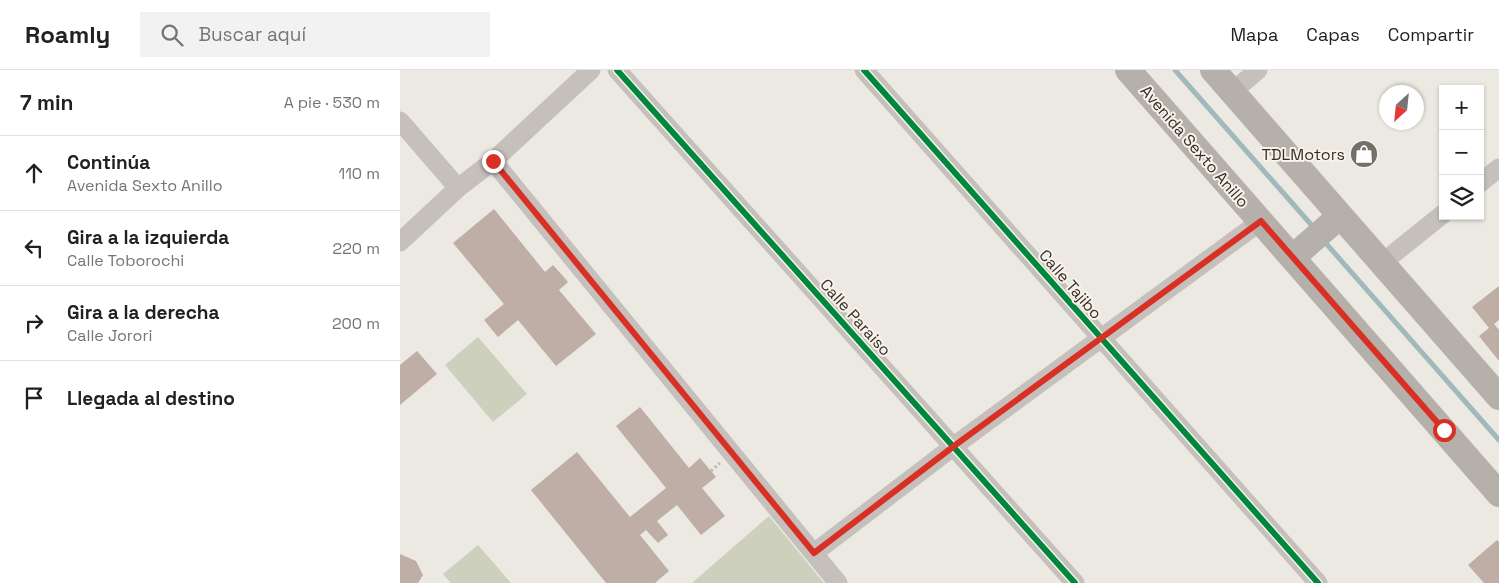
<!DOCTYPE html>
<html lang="es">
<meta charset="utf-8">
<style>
:root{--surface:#fff;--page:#f2f2f2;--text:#202124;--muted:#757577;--line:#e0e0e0}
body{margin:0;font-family:"Space Grotesk",sans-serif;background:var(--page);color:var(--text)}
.controls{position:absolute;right:15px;top:15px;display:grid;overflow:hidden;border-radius:0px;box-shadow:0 1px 4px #0004}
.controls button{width:45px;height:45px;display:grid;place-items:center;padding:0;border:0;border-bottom:1px solid var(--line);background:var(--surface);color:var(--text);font:25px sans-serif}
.compass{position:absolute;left:979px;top:15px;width:45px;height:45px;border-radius:50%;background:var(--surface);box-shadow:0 1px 4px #0004;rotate:207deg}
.stop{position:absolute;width:15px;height:15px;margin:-11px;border:4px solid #d93025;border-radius:50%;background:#fff}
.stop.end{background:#d93025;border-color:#fff;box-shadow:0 1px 5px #0008}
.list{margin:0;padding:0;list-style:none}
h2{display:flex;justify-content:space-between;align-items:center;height:65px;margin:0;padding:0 20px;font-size:21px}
h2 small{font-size:16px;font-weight:400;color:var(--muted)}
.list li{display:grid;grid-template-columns:32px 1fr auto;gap:15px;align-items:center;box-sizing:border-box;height:75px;padding:0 20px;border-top:1px solid var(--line)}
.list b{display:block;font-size:19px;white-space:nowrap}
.list p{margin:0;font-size:16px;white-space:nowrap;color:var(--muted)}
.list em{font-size:16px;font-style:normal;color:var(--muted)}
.icon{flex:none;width:28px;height:28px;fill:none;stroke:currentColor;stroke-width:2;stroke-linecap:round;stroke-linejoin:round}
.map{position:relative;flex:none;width:1099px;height:513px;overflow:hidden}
header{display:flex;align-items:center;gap:30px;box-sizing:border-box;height:70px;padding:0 25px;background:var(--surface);border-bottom:1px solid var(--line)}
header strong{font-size:24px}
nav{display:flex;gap:28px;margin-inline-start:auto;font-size:18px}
.search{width:350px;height:45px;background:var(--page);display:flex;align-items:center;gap:12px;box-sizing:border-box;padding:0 18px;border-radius:0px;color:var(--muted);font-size:19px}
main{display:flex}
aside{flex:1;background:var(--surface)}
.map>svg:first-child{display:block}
</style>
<header>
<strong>Roamly</strong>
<div class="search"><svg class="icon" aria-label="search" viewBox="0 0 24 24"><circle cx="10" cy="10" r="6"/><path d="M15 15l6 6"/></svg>Buscar aquí</div>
<nav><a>Mapa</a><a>Capas</a><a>Compartir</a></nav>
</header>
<main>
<aside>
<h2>7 min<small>A pie · 530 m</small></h2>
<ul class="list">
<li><svg class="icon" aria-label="ahead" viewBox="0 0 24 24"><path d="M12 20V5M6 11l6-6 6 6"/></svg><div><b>Continúa</b><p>Avenida Sexto Anillo</p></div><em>110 m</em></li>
<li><svg class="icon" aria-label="left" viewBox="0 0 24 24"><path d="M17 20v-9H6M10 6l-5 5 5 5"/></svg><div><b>Gira a la izquierda</b><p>Calle Toborochi</p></div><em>220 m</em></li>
<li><svg class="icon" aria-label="right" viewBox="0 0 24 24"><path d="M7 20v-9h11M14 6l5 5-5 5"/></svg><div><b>Gira a la derecha</b><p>Calle Jorori</p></div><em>200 m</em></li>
<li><svg class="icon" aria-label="arrive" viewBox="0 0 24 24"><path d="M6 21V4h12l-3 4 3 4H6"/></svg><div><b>Llegada al destino</b></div></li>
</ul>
</aside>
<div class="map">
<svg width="1099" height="513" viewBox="0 0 1099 513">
<rect width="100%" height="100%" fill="#ece8e2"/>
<path fill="#ccd0bd" d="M78,267L127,324L93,352L45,295Z
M369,446L424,513H292L362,452Z
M78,475L111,513H51L43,504Z"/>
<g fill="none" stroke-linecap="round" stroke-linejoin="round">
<path stroke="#a0b9bb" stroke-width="5" d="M775,0L915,159
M923,170L1099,370"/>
</g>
<path fill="#beaea6" d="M94,139L145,202L153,195L162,205L168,212L159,220L196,264L156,296L118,250L98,267L84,250L104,234L53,173Z
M1099,216V250L1094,254L1099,260V291L1079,266L1089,258L1072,237Z
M17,281L37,304L0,335V295Z
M240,337L289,398L300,388L316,407L302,418L325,446L301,465L277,435L257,451L268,465L258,473L246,460L240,465L269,501L255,513H206L131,420L177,382L230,447L266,418L216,356Z
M1097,470L1099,472V513H1084L1068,495Z
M0,484L16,491L23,505L18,513H0Z"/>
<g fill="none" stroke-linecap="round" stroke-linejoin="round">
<path stroke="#beb9b3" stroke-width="3" stroke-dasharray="2.5 2.5" stroke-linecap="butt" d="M311,401L320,393"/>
<path stroke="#c5c0bb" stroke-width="19" d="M217,0L675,513
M464,0L918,513
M832,22L858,0
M0,51L58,118
M93,91L438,513
M1080,113L1099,98
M0,172L58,118L93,91L191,0
M982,193L1043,144
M414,483L554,376L861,151"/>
<path stroke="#b6b0ab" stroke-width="26" d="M728,0L1099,424
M813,0L1099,327
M893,187L940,146"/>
<defs>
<path id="cycleway" d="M217,0L675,513
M464,0L918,513"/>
</defs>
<use href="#cycleway" stroke="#f8f2ea" stroke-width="9"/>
<use href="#cycleway" stroke="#00873e" stroke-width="6"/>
</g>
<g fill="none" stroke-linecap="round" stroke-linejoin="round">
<path stroke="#d93025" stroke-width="6" d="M93,91L414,483L554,376L861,151L1044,360"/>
</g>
<defs>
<symbol id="shop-disc" viewBox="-11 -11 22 22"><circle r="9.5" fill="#756f6a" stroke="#f8f2ea"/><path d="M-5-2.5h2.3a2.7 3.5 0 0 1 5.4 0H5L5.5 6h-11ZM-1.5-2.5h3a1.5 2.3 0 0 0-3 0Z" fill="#fff"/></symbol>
</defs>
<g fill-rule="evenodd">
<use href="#shop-disc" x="948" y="68" width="32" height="32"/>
</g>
<g text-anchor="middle" stroke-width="4" stroke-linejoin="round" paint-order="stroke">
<g font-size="16" fill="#352e29" stroke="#f8f2ea">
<text transform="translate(795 76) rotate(49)" y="6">Avenida Sexto Anillo</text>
<text transform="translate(671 214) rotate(49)" y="6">Calle Tajibo</text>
<text transform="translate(456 247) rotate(48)" y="6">Calle Paraiso</text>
</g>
<g font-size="16" fill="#352e29" stroke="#f8f2ea" text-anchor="end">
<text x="945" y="90">TDLMotors</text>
</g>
</g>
</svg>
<div class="controls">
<button>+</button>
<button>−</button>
<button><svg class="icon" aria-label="layers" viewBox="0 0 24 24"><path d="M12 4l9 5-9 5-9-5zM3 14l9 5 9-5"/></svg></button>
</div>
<svg class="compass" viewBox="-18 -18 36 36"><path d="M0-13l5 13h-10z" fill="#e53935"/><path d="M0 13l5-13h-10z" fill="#757577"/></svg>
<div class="stop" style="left:1044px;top:360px"></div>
<div class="stop end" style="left:93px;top:91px"></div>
</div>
</main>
